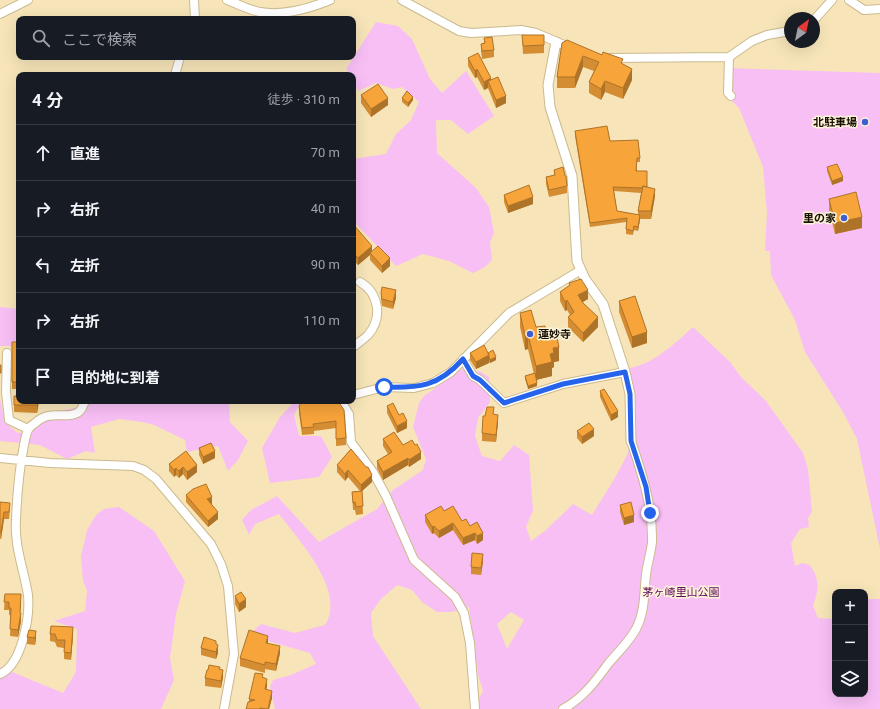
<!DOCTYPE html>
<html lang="ja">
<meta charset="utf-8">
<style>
:root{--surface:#171b24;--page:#20242c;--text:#f1f3f6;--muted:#9ea1a6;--line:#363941}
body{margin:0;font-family:Roboto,"Noto Sans JP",sans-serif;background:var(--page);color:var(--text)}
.controls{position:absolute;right:12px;bottom:12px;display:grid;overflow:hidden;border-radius:8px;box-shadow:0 4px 16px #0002}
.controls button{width:36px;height:36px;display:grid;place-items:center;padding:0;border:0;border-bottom:1px solid var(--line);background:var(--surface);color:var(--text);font:20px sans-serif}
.compass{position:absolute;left:784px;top:12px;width:36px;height:36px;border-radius:50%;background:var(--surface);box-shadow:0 4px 16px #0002;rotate:33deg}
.stop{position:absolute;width:12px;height:12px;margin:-9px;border:3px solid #2563eb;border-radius:50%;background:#fff}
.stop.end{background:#2563eb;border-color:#fff;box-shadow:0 1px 4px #0008}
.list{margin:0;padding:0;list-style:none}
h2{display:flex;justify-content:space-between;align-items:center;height:52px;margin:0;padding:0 16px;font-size:17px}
h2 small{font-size:13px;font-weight:400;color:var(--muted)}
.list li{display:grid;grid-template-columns:26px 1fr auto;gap:12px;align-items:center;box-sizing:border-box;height:56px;padding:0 16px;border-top:1px solid var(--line)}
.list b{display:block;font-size:15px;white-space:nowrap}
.list em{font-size:13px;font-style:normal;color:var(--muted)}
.icon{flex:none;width:22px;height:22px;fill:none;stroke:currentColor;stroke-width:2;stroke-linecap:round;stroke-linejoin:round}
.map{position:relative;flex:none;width:880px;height:709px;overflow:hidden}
.search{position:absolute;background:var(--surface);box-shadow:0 4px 16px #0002;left:16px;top:16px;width:340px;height:44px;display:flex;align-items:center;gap:10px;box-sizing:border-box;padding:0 14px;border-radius:8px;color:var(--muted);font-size:15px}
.panel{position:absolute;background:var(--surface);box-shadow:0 4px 16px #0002;left:16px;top:72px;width:340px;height:332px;border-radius:8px}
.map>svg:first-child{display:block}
</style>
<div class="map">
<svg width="880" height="709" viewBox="0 0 880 709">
<rect width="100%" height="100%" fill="#f7e5b9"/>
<path fill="#f8bff5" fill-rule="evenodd" d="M376,22L398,26L412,39L430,79L442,93L466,71L494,116L468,134L451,120H436L437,153L476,188L489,207L494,233L490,242L492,260L485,267L473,273L449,261L423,254L396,266L355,223L353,225V159L386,154L396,134L411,120L419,102L402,87L393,89L376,83L358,91L353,80V75H350L346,69Z
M724,68L880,73V549L857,439L843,412L805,352L795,320L771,275L770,251H765L767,213L763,167L739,108L725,94Z
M0,307L19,309V346H0Z
M693,327L730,362L741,377L766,401L803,453L808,469L812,512L808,518L809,527L800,529L791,543L795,566L802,563L810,565C820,580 819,589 813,606L818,618L835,619V694H865V599H880V709H473L483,691L478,675L469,607L451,612H437L422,602L412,590L397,585L381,599L371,613L373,636L421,709H275L270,687L273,680L291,675L316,664L310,653L271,642L252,632L261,624L295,633L325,625C347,591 298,540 279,514L255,524L249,535L242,520L251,510L277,496L319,542L377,509L393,490L423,470L426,459L413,427L419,403L424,396L462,369L481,372L489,377L490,402L478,418L475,436L482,456L500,461L514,445L529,455L533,511L526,527L531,541L546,530L573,504L592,515C606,492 631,456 635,430C638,410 633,387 630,368C655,363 674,344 693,327ZM511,612L524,620L507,649L497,624Z
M0,399L5,423L18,433L33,430L50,412L88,406L91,401H229L230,422L248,441L238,460L228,471L218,446L187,452L185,440L154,425L142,422L119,419L91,427L95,453L86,451L67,459L40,445L0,441Z
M295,401H301L294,415L299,436H321L332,457L319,477L270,483L262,448L280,417Z
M119,507L154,531L185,581L176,614L170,658L174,680L161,709H0V667L63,693L76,672L77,629L54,621L85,611L87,591L83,581L81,556L87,530L96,515L104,509Z"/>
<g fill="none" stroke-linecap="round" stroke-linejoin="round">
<defs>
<path id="minor" d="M194,0L195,19
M227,0C238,4 249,10 260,12C283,16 308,9 330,0
M402,0L459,31L471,33L521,30L536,33L571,48
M849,0L864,10L880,9
M0,14L28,0
M814,20L832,0
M729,57L728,93L731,96
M610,58L729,57L752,41L767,35L790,31
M175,75L180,57
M353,347C358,343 364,339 368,335C383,318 379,293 360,282
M7,353L6,392L9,420L28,429
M463,359L473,376L480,380L504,403L563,384L625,372
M353,395L384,387L414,388L433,383L451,372L509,313L581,270
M341,401L349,414L351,442L373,472L386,496L414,560L455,597L464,613L470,643L475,709
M0,458L50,463L133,466L144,470L156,479L211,544L221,564L228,586L234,654L224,709
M0,674C22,665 30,617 28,595C24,570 14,546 16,520C17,495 19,470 24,445C25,440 26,434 28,430C29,428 32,425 34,424C51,408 64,420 77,413C82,411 83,405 85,401
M563,709C583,698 595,682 608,664C618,652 629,642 636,629C645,612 644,593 646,575C647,564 651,553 652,542C653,507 642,473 631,441"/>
<path id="tertiary" d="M556,42L548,85L550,107L572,176L577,261L585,279L603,304L625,372L630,394L631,441"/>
</defs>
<use href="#minor" stroke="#cbba8f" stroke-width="10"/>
<use href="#tertiary" stroke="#cbba8f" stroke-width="11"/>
<use href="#minor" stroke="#fff" stroke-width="8"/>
<use href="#tertiary" stroke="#fff" stroke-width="9"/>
</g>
<path fill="#d48d32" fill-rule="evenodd" d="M522,35H544V53L523,54Z
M484,38L494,50V57L482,59L481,51V44L484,43Z
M562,43L623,64L632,80L623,99L605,92L601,100L589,93V82L594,71L583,67L575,88H557V77Z
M468,58L491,79L506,103L496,108L488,88L484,90L477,77L475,78L468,66Z
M361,95L388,105L371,117L361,103Z
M402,98L413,100L408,107L402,102Z
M575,131L610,141L640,158V162H637V171L647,187L655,196L651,219H640L638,231L634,230L633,235L626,234V222L590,227L575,136ZM614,191L641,193L638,211V215L617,211Z
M827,167L843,181L832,185L827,171Z
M554,170L567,186V193L549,197L546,184V177L554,175Z
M504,195L533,204L508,213L504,202Z
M829,199L862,228L835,234L829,210Z
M353,224L372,251L390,266L382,273L370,260V255L358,265L355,262L353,264Z
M569,283L588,299L582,302L598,327L583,342L568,327V317L570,315L567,310L565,311L560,301V292L569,286Z
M381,293L396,298L393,309L382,306L381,300Z
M619,301L647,343L632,348L619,312Z
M520,313L536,327L547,334L550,339L559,361L554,362V367L552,368V376L536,380L537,386L528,389L525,379V376L534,374L528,349L525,350L520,327Z
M12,342H19V389H12Z
M470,353H488L496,360L490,363L489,362V363L476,369L470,360Z
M600,391L618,417L611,421L600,397Z
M14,396L39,401L37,413L14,412Z
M338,401L346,438V445L336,446V428L314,431V434L302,435L299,413V406L313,402Z
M387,406L399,415L407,428L397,433L387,413Z
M494,414L498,422L496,442L482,441V433L485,416Z
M577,431L594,436L582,444L577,438Z
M383,439L403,445L421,459L409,467L408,465L383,480L377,468V461L388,454L383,446Z
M199,448L215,458L203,464L199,455Z
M186,451L197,472L187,480L183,474L179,478L176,475L174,477L169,471V464Z
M337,465L366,467L372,482L362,491L363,514L356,515L355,510H353L352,492L360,491L348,477L345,481L337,472Z
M186,495L212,504H211L218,519L208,527L186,502Z
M0,502L10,510L9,519H4L1,539H0Z
M620,505L634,522L624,525L620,512Z
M444,511L470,526L483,540L477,544L475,540L463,545L453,530L439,538L434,533L432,534L425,522V515Z
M483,561L481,575L471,574V567Z
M5,594L21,602L20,613L21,621L18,637L10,636L11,615H9V610H4Z
M235,596L246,607L239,612L235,604Z
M29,630L36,638L35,645L27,644V637Z
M50,634L73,635L71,660L64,659V648L57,647L55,642L50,641Z
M268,644L280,653L276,671L265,669V673L240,666V658Z
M216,645L218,653L216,659L201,655V648Z
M220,669L223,677L221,688L205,686V678Z
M263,678L267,686L266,690L272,698L269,709H246L249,702V699Z"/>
<path fill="#ad7329" d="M583,56V67L575,88V77Z
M477,69V77L475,78V71Z
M632,69V80L623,99V88Z
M491,78V86L488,81V88L484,90V82Z
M605,81V92L601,100V89Z
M506,96V103L496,108V100Z
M413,97V100L408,107V103Z
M388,98V105L371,117V109Z
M843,177V181L832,185V181Z
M655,189V196L651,219V211Z
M533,197V204L508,213V206Z
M640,215V220L638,231V227Z
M862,217V228L835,234V223Z
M372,246V254L370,253V255L358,265V258Z
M355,255V262L353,264V257Z
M390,258V266L382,273V266Z
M396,290V298L393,309V302Z
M588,290V299L578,305V295Z
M567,300V310L565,311V302Z
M598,317V327L583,342V333Z
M647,332V343L632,348V337Z
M528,335V349L525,350V336Z
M559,347V361L554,362V367L552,368V376L536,380V366L550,354L553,348Z
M489,355V363L476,369V362Z
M496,357V360L490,363V360Z
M537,383V386L528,389V386Z
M38,401H39L37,413V405Z
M618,411V417L611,421V415Z
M498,415V422L496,442V435Z
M407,421V428L397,433V426Z
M594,429V436L582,444V437Z
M215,451V458L203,464V457Z
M421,452V459L409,467V460Z
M408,458V465L383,480V472Z
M197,465V472L187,480V472Z
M183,467V474L179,478V471Z
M176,468V475L174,477V470Z
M348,470V477L345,481V474Z
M372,475V482L361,492V485Z
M212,497V504L207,506V499Z
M4,512V519L1,539V532Z
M218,512V519L208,527V521Z
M634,515V522L624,525V518Z
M453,523V530L439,538V531Z
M434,526V533L432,534V527Z
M475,533V540L463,545V538Z
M483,533V540L477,544V536Z
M483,554V561L481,575V568Z
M246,599V607L239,612V604Z
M21,613V621L18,637V630Z
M73,627V635L71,660V653Z
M36,631V638L35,645V638Z
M268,636V643H266Z
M218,645V653L216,659V652Z
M280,646V653L276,671V664Z
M223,670V677L221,688V681Z
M267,679V686L265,696V689Z
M272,691V698L269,709H268Z"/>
<path fill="#f7a43a" stroke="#ad7329" d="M522,35H544V45L523,46Z
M492,37L494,50L482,51L481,44L485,43L484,38Z
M567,40L602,55L603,52L623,59L621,63L632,69L623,88L605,81L601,89L589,82L599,62L583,56L575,77H557L562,43Z
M478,53L491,78L484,82L477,69L475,71L468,58Z
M498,77L506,96L496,100L488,81Z
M378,84L388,98L371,109L361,95Z
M407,91L413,97L408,103L402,98Z
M607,126L610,141L638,140L640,158H637L636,171H647V187L643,186L642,188L613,187L617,211L640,215L638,227L634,226L633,231L626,229L627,218L590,223L575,131Z
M837,164L843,177L832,181L827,167Z
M563,167L565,176H566L567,186L549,190L546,177L555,175L554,170Z
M529,185L533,197L508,206L504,195Z
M643,186L655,189L651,211H638Z
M856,192L862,217L835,223L829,199Z
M353,224L372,246L358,258L355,255L353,257Z
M378,246L390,258L382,266L370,253Z
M581,279L588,290L578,295L583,303L598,317L583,333L568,317L574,312L567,300L565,302L560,292L570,285L569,283Z
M382,287L396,290L393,302L382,299L381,293Z
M635,296L647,332L632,337L619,301Z
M531,310L536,327L545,326L547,334H549L550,339L557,337L559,347L553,348L554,353L550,354L552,362L536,366L528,335L525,336L520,313Z
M12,342H19V382H12Z
M484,345L489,355L476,362L470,353Z
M493,350L496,357L490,360L488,353Z
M0,365H1V373H0Z
M535,373L537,383L528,386L525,376Z
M604,389L618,411L611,415L600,391Z
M14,396H19V401H38L37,405H14Z
M300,401H313V402L314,401H338L344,410L346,438L336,439V421L313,424L314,427L302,428L299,406L300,405Z
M393,403L399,415L403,413L407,421L397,426L387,406Z
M487,407H494L493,414L498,415L496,435L482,433L483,416H485Z
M589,423L594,429L582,437L577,431Z
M394,432L403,445L412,440L415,445L417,444L421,452L409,460L408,458L383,472L377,461L392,452L383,439Z
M211,443L215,451L203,457L199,448Z
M351,449L366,467H368L372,475L361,485L348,470L345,474L337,465Z
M186,451L197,465L187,472L183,467L179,471L176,468L174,470L169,464Z
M206,484L212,497L207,499L218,512L208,521L186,495L193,489Z
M362,491L363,506L356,507L355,502L353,503L352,492Z
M0,502L10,503L9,512H4L1,532H0Z
M631,502L634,515L624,518L620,505Z
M441,506L444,511L453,506L462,521L466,519L470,526L477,522L483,533L477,536L475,533L463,538L453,523L439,531L434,526L432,527L425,515Z
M472,553L483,554L481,568L471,567Z
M241,592L246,599L239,604L235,596Z
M5,594H21L20,613H21L18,630L10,629L11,608H9V602H4Z
M51,626L73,627L71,653L64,652L65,640H57L55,634H50Z
M29,630L36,631L35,638L27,637Z
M249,630L268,636L266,643L280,646L276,664L265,662V665L240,658Z
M204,637L216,641V644L218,645L216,652L201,648Z
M209,665L220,667L219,669L223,670L221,681L205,678L207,670H208Z
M255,673L263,674L262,677L267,679L265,689L272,691L268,709L260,708V709H246L248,702L255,700L249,699Z"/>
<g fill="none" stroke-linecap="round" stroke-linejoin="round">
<path stroke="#2563eb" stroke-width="5" d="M384,387C419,388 438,387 463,359L473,376L480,380L504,403L563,384L625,372L630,394L631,441L646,487L650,513"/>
</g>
<g fill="#3f5ed0" stroke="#fdf3d8" stroke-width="1.5">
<circle cx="865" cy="122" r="4"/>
<circle cx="844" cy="218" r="4"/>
<circle cx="530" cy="334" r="4"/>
</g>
<g text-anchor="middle" stroke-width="3" stroke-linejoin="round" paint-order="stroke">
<g font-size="11" font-weight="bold" fill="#181103" stroke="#fdf3d8" text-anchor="end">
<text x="857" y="126">北駐車場</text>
<text x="836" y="222">里の家</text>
<text x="538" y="338" text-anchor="start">蓮妙寺</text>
</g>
<g font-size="11" fill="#5f0e5e" stroke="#fdf3d8">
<text x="681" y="596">茅ヶ崎里山公園</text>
</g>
</g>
</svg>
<div class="controls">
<button>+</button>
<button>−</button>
<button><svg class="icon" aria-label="layers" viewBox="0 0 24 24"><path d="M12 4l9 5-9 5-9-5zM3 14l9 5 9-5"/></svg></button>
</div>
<svg class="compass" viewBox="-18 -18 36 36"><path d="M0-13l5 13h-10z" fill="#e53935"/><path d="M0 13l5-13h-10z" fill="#9ea1a6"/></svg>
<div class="stop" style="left:384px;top:387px"></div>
<div class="stop end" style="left:650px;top:513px"></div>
<div class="search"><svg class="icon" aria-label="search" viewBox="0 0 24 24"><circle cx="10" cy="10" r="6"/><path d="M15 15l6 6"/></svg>ここで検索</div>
<section class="panel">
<h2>4 分<small>徒歩 · 310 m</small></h2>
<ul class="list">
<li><svg class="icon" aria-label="ahead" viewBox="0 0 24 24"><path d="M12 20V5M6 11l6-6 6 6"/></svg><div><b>直進</b></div><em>70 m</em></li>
<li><svg class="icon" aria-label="right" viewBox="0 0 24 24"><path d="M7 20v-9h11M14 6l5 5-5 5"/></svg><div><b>右折</b></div><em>40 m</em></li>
<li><svg class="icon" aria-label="left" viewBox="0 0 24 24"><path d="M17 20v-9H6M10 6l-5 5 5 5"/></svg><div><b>左折</b></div><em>90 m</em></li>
<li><svg class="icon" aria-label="right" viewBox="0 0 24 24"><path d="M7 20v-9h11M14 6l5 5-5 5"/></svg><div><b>右折</b></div><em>110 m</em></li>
<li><svg class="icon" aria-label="arrive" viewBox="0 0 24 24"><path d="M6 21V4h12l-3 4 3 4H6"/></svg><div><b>目的地に到着</b></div></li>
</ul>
</section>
</div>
